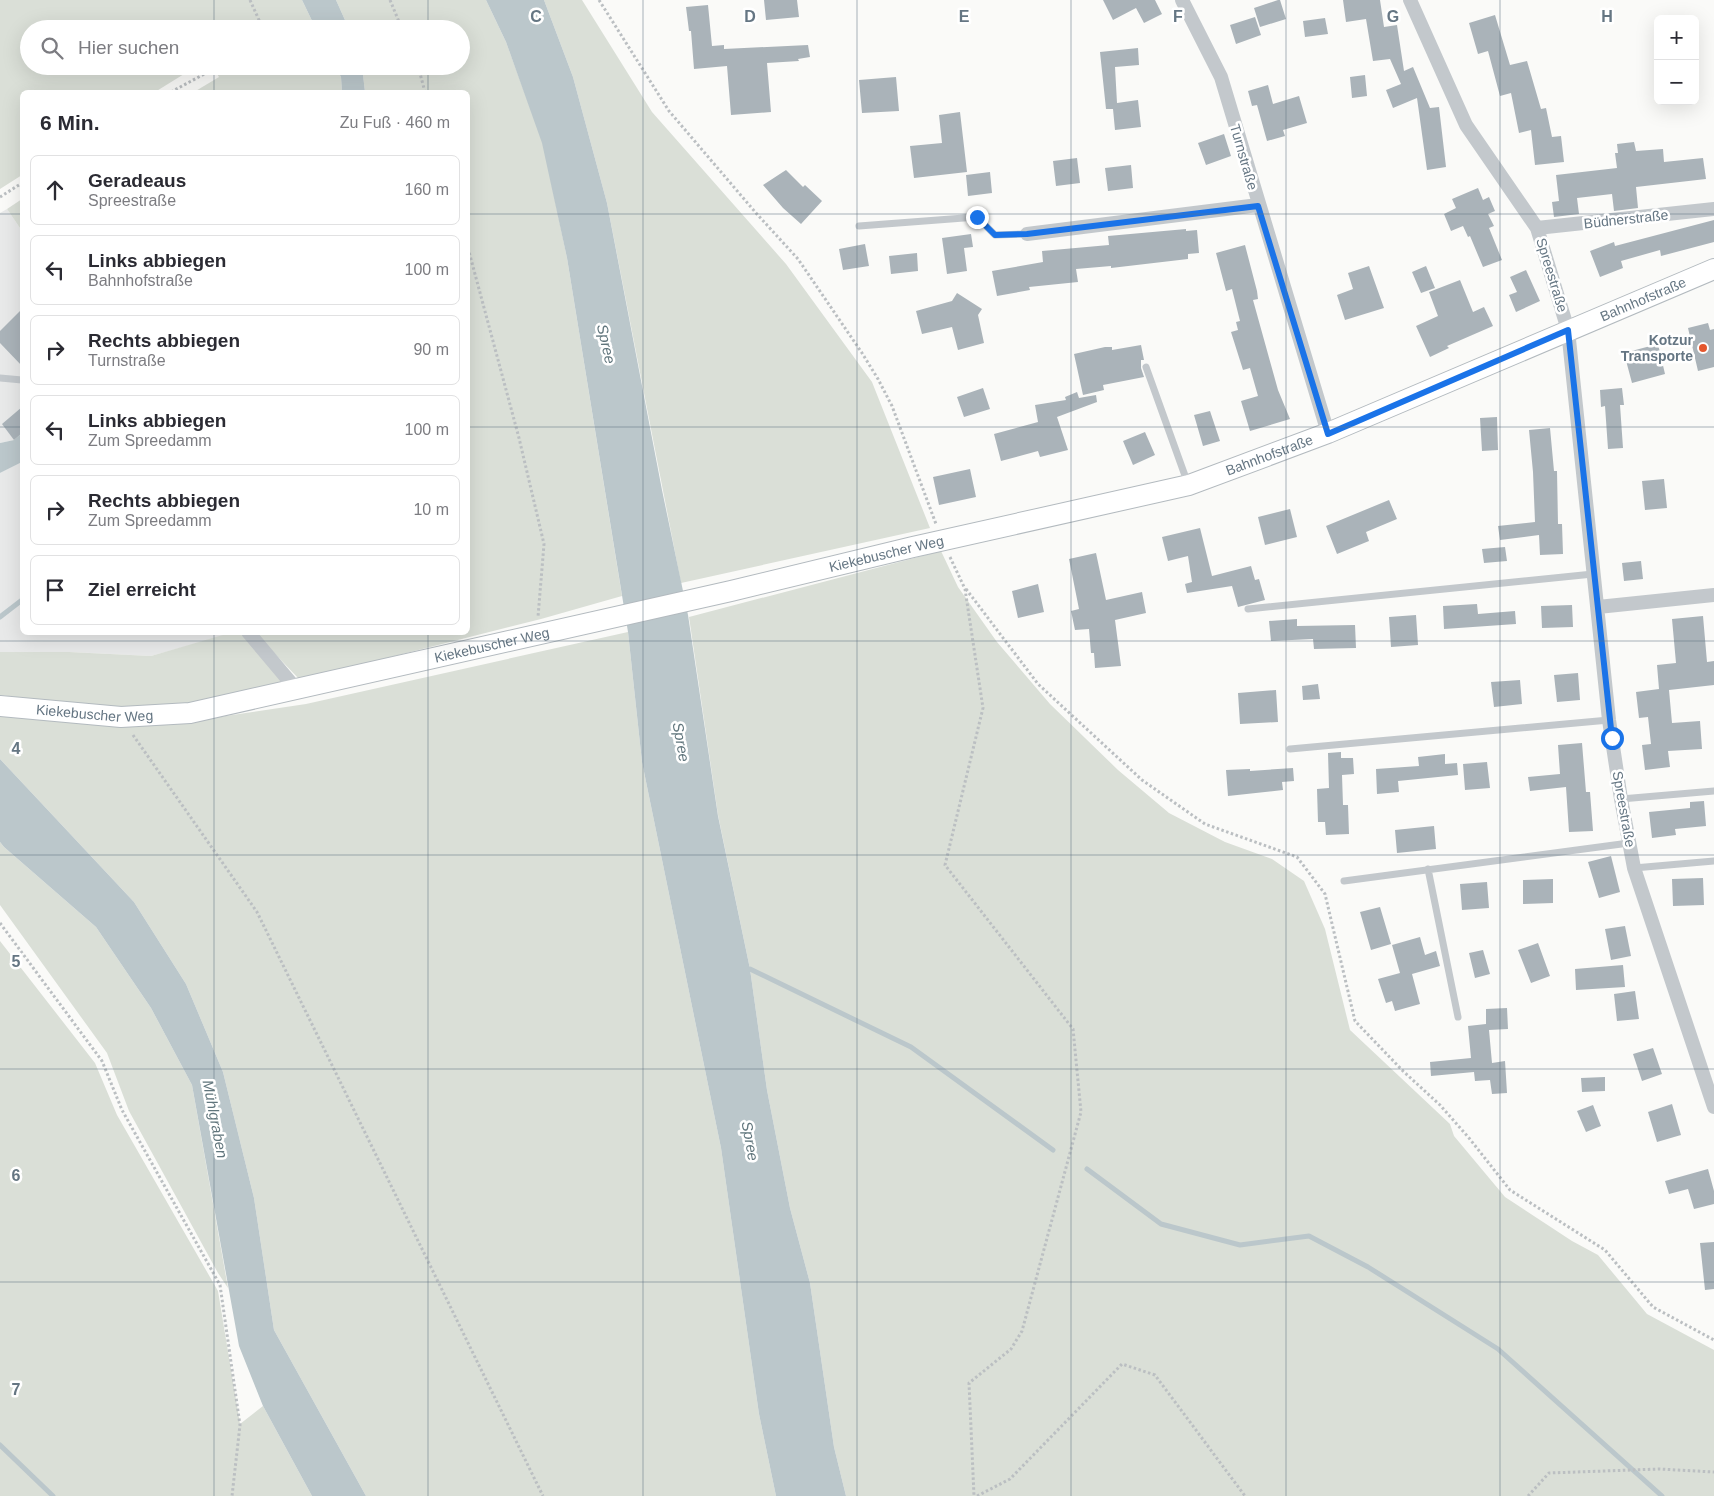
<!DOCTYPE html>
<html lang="de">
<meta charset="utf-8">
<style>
:root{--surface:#fff;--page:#f7f7f7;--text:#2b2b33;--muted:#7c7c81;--line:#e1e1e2}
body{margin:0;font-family:Helvetica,sans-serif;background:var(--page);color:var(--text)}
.controls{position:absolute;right:15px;top:15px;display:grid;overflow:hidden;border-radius:8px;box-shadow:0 5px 20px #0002}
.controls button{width:45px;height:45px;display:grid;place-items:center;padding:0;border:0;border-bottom:1px solid var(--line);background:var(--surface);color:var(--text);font:25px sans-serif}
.stop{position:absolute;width:15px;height:15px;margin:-11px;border:4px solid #1a73e8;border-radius:50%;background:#fff}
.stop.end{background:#1a73e8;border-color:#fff;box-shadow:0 1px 5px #0008}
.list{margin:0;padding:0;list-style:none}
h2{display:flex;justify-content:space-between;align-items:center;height:65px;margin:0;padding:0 20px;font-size:21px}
h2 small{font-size:16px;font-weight:400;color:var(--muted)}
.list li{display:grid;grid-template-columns:32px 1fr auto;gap:15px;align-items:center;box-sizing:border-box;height:70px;margin:0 10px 10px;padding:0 10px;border:1px solid var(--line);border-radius:8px}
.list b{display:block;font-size:19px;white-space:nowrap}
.list p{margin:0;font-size:16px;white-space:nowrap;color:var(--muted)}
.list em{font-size:16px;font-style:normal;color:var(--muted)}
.icon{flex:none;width:28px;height:28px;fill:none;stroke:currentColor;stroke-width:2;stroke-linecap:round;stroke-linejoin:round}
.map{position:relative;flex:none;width:1714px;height:1496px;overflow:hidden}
.search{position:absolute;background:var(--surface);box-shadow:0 5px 20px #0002;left:20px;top:20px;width:450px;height:55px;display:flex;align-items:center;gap:12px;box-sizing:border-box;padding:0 18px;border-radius:28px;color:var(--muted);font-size:19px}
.panel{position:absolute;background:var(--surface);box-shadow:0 5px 20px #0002;left:20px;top:90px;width:450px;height:545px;border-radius:8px}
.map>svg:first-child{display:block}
</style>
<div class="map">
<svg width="1714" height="1496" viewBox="0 0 1714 1496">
<rect width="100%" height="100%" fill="#fafaf8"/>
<path fill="#e8e9e9" d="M7,209L22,231V433L14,440L0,443V213Z
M22,462V632L233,633L151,656L69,652H0V473Z"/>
<path fill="#dadfd7" d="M0,0H302L316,29H29V66H197L155,92H22V175L0,189Z
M336,0H486L506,42L543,143L567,258L622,596L541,619L300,680L255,633L468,632V92H365L362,66H461V29H349Z
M544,0H582L652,112L786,264L872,382L930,528L681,583L607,203L573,77Z
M212,66H335L341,77L342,92H194L219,77Z
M22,199V231L7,209Z
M941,551L958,587L997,642L1050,704L1118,770L1169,813L1225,842L1272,859L1304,881L1325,929L1350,1030L1450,1124L1454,1136L1505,1197L1572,1241L1598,1255L1647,1314L1714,1350V1496H846L834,1447L810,1283L790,1208L767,1090L750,969L718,815L689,617Z
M233,632L241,633L285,684L201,706L139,712L0,695V652H69L151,656Z
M628,632L642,762L721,1148L759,1414L776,1496H366L274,1330L254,1198L223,1072L186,984L134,902L0,759V715L212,718L306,704Z
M0,842L4,847L96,927L151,1008L192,1085L228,1288L218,1273L129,1111L107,1053L0,905Z
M0,941L95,1063L117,1115L218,1291L240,1424L263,1406L312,1496H0Z"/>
<path fill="#bbc7cb" d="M302,0H336L349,29H316Z
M486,0H544L573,77L607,203L662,490L688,615L718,816L750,969L767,1090L790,1208L810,1283L834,1447L846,1496H776L759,1414L721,1148L642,762L628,632L567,258L542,143L506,42Z
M335,66H362L365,92H342L341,77Z
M22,433V462L0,473V443L14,440Z
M0,759L134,902L186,984L223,1072L254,1198L274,1330L366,1496H312L263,1406L239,1346L192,1085L151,1008L96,927L4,847L0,842Z"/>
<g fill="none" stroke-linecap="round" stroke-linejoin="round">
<path stroke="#bbc7cb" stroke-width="5" d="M0,617L22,600
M750,969L911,1047L1053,1150
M1087,1169L1161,1224L1240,1245L1309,1236L1368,1267L1498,1349L1662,1496
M0,1445L53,1496"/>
</g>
<path fill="#aab3b9" d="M764,0H797L799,17L766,20Z
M1103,0H1155L1162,14L1144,23L1136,8L1113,20Z
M1278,0H1280L1286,19L1260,27L1254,8Z
M1343,0H1380L1384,27L1397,25L1404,71L1413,67L1430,108L1439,107L1446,167L1427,170L1417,98L1393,108L1386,90L1401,84L1390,59L1373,61L1366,19L1346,22Z
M708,5L712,46L724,45V49L808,45L810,57L798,59L799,61L767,63L771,112L731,115L727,66L694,69L691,31H689L686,7Z
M1495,15L1510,65L1527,61L1541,109L1546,108L1552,137L1561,136L1564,162L1535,165L1531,130L1519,133L1511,93L1500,96L1488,51L1478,54L1469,23Z
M1255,17L1261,35L1236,44L1230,25Z
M1325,18L1328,34L1305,37L1303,21Z
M1138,48L1139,65L1115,67L1117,103L1138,100L1141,127L1115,130L1113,109H1106L1100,52Z
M1365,75L1367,96L1352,98L1350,77Z
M896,77L899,111L862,113L859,80Z
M1268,85L1273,104L1299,96L1307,123L1283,130L1285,136L1267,141L1257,105L1252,106L1248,91Z
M960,112L967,172L914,178L910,146L942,143L939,115Z
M1224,134L1231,156L1206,165L1198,143Z
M1634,142L1636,151L1663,149L1664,162L1703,158L1706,179L1636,187L1638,208L1614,211L1612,194L1577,198L1579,214L1554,217L1552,202L1559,201L1556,175L1617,168L1615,153H1618L1617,144Z
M1077,158L1080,183L1056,186L1053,161Z
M1131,165L1133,188L1108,191L1105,168Z
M786,170L803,187L805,185L822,201L801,224L783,208L763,185Z
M990,172L992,193L968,196L966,175Z
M1478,188L1483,200L1489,197L1495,211L1488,214L1494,226L1489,228L1502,260L1483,267L1470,236L1468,237L1463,226L1451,231L1444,214L1456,208L1452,199Z
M1714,220V242L1661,256L1660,250L1621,261L1623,268L1600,277L1590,251L1614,242L1615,246Z
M1186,229V231L1197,230L1199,253L1188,254V259L1111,268V266L1076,269L1078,282L1029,287L1030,290L997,296L992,271L1043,262L1042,251L1109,245L1108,236Z
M971,234L973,247L964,248L967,271L947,274L942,238Z
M865,244L869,266L843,270L839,249Z
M1245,245L1257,291L1258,299L1253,300L1278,390L1290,419L1250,431L1241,401L1258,396L1250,368L1243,370L1231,332L1238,330L1236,322L1240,321L1232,289L1226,291L1216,253Z
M917,253L918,271L891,274L889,256Z
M1369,266L1384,308L1345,320L1337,295L1353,289L1348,273Z
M1426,266L1435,288L1421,293L1412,272Z
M1526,270L1540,301L1516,312L1509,295L1517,292L1510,277Z
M1460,280L1473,312L1484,307L1493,326L1447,346L1449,348L1430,357L1416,326L1438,316L1429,292Z
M957,293L982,309L978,315L984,343L958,350L952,327L922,334L916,311L952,301Z
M22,309V366L0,343V331Z
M1708,323L1710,330L1714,329V367L1698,371L1688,328Z
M1658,344L1665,374L1632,383L1624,353Z
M1141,345L1144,360H1141V368L1144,377L1103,385L1104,390L1083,395L1074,354L1105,347H1112V350Z
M983,388L990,409L964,417L957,397Z
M1622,388L1624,405H1620L1623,448L1608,449L1605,406L1601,407L1600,390Z
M1077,392L1079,398L1096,395L1097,402L1057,417L1068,450L1040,457L1038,451L1001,461L994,434L1038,422L1035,405L1066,400L1065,397Z
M22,407V433L14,440L2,424Z
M1210,411L1220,441L1203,446L1194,415Z
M1497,417L1498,450L1482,451L1480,418Z
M1550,428L1554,471H1557L1558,524H1562L1563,554L1540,555L1539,535L1500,540L1498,526L1535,522L1533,472L1529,430Z
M1145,432L1155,455L1133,465L1123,441Z
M970,469L976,497L939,505L933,477Z
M1664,479L1667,508L1645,510L1642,481Z
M1389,500L1397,519L1366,532L1369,541L1337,554L1326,526Z
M1290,509L1297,537L1265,545L1258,517Z
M1200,528L1212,576L1251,566L1255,580L1259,579L1265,600L1238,607L1232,586L1187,593L1185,584L1192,582L1188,556L1168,561L1162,537Z
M1505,547L1507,561L1484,563L1482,549Z
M1096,553L1106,600L1142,592L1146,613L1115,620L1121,666L1095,668L1094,653H1091L1089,629L1075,630L1071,611L1079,609L1069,559Z
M1641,561L1643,579L1624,581L1622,563Z
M1038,584L1044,612L1018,618L1012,591Z
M1477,604L1478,614L1515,611L1516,624L1444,629L1443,606Z
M1572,605L1573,627L1542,628L1541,606Z
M1416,615L1418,645L1391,647L1389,617Z
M1703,616L1707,662L1714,661V685L1669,690L1672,723L1700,721L1702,749L1668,751L1670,767L1645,770L1642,745L1651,744L1648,717L1639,718L1636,692L1659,689L1657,665L1676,663L1672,619Z
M1297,619V626L1355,625L1356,648L1314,649L1313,639L1271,641L1269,621Z
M1578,673L1580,700L1557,702L1554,675Z
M1520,680L1522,704L1494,707L1491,682Z
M1318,684L1320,699L1303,700L1302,686Z
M1276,690L1278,722L1240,724L1238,693Z
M1582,743L1586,792H1590L1593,831L1569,832L1566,787L1530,791L1528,777L1560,774L1558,745Z
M1341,752V758H1353L1354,774L1342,775L1343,805H1348L1349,834L1326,835L1325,822H1318L1317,789L1329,788L1328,753Z
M1445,754V764L1457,763L1458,775L1398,781L1399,792L1377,794L1376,769L1419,766L1418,757Z
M1487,762L1490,788L1465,790L1463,764Z
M1293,768L1294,781L1282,782L1283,790L1228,796L1226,770L1250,769V771Z
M1704,801L1706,826L1675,829L1676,835L1652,838L1649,812L1690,808V802Z
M1434,826L1436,849L1397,853L1395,830Z
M1611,856L1620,892L1599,898L1588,862Z
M1703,878L1704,905L1673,906L1672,879Z
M1553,879V903L1523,904V880Z
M1487,882L1489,908L1462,910L1460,884Z
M1380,907L1391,944L1371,950L1360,912Z
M1625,926L1631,956L1611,960L1605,929Z
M1420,937L1425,955L1436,951L1440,966L1412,974L1420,1004L1395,1011L1392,1001L1386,1003L1378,979L1400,973L1392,945Z
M1538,943L1550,976L1531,983L1518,950Z
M1483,950L1490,974L1475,978L1469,953Z
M1623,965L1625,987L1576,990L1575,969Z
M1635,991L1639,1019L1617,1021L1614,994Z
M1507,1008L1508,1029L1489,1030L1492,1063L1505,1061L1507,1093L1492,1094L1490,1080L1475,1081L1474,1072L1431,1076L1430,1062L1471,1058L1468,1026L1486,1024V1009Z
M1653,1048L1662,1074L1642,1081L1633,1054Z
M1605,1077V1091L1582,1092L1581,1078Z
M1672,1104L1681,1135L1657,1142L1648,1112Z
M1593,1105L1601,1126L1586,1132L1577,1111Z
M1708,1169L1714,1191V1204L1694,1209L1688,1189L1669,1194L1665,1181Z
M1714,1242V1289L1705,1290L1700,1243Z"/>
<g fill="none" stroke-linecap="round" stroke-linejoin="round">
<defs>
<g id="secondary">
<path id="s1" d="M0,706L121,717L190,713L731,591L913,547L1189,485L1328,433L1714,269"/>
</g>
</defs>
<use href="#secondary" stroke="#b3babf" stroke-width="22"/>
<path stroke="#bbbfc2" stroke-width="3" stroke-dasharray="2.5 2.5" stroke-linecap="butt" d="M250,0L263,29
M390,0L402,29
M599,0L669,111L756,213L798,259L862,353L878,379L892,406L936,524
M418,66L425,92
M171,92L219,66
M0,197L22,183
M468,248L519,438L544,544L538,617
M950,557L965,589L983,708L945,865L1073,1029L1081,1112L1022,1331L1011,1349L969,1383L974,1496
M966,589L1038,684L1142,780L1205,824L1297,857L1325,894L1355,1021L1403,1071L1440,1105L1469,1138L1510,1190L1605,1250L1653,1307L1714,1340
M133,735L257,912L543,1496
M0,923L102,1061L122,1110L220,1285L240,1425L232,1496
M977,1496L1010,1479L1122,1364L1155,1375L1245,1496
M1528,1496L1549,1473L1659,1469L1714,1472"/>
<path stroke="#c3c8cc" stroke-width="7" d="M859,226L977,217L995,235L1027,234
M1146,367L1188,484
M0,378L22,380
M1248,609L1593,574
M1290,749L1609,720
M1621,799L1714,791
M1634,868L1714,861
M1428,869L1458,1017
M1344,881L1629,843"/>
<path stroke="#c3c8cc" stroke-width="14" d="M1182,0L1221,77L1328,433
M1410,0L1466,125L1537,228L1568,330L1609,720L1621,799L1634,868L1714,1107
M1537,228L1714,209
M1027,234L1258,205
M1598,607L1714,595
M248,632L296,689"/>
<use href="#secondary" stroke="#fff" stroke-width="20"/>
</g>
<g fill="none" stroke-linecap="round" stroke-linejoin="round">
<path stroke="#1a73e8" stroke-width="6" d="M977,217L995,235L1027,234L1258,206L1328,434L1568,330L1612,738"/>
</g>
<path fill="none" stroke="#657683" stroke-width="1" stroke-opacity="0.55" d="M214,0V29M428,0V29M643,0V1496M857,0V1496M1071,0V1496M1286,0V1496M1500,0V1496M214,66V92M428,66V92M0,214H22M468,214H1714M0,427H22M468,427H1714M214,632V1496M428,632V1496M0,641H1714M0,855H1714M0,1069H1714M0,1282H1714"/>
<circle fill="#e4572e" stroke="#fff" stroke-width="2" cx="1703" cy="348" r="5"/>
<g text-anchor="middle" stroke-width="5" stroke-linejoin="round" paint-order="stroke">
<g font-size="14" fill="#657683" stroke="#fff">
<text transform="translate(1244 157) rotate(74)" y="5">Turnstraße</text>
<text transform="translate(1626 219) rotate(-6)" y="5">Büdnerstraße</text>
<text transform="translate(1552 275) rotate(73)" y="5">Spreestraße</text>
<text dy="5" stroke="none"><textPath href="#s1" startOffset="1706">Bahnhofstraße</textPath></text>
<text dy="5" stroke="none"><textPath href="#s1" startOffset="1301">Bahnhofstraße</textPath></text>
<text dy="5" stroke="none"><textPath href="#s1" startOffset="905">Kiekebuscher Weg</textPath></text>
<text dy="5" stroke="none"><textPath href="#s1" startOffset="500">Kiekebuscher Weg</textPath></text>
<text dy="5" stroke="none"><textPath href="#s1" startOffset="95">Kiekebuscher Weg</textPath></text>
<text transform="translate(1624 809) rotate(80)" y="5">Spreestraße</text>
</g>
<g font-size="14" font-weight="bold" fill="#657683" stroke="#fff" text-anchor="end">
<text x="1693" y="345">Kotzur<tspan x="1693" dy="16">Transporte</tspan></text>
</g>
<g font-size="15" font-style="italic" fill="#60757c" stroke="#fff">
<text transform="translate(606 344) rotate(77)" y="5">Spree</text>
<text transform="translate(681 742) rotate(80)" y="5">Spree</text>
<text transform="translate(215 1119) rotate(79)" y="5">Mühlgraben</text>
<text transform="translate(750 1141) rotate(80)" y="5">Spree</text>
</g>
</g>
<g font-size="16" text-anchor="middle" font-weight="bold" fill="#657683" stroke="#fff" stroke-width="5" stroke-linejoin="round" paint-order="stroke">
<text x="536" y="22">C</text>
<text x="750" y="22">D</text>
<text x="964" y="22">E</text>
<text x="1178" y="22">F</text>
<text x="1393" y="22">G</text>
<text x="1607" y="22">H</text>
<text x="16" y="754">4</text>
<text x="16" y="967">5</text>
<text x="16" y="1181">6</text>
<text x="16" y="1395">7</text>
</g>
</svg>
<div class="controls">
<button>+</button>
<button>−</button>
</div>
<div class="stop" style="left:1612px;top:738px"></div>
<div class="stop end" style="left:977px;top:217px"></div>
<div class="search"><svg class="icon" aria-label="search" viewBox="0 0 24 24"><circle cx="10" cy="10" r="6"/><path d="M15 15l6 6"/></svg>Hier suchen</div>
<section class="panel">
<h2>6 Min.<small>Zu Fuß · 460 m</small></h2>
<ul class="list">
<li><svg class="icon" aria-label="ahead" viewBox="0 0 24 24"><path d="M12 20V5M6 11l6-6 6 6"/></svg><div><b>Geradeaus</b><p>Spreestraße</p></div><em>160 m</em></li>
<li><svg class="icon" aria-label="left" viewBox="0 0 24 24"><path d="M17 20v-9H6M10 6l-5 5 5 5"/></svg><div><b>Links abbiegen</b><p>Bahnhofstraße</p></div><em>100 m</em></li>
<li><svg class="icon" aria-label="right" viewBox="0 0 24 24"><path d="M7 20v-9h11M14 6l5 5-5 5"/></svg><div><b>Rechts abbiegen</b><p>Turnstraße</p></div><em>90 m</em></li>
<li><svg class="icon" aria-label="left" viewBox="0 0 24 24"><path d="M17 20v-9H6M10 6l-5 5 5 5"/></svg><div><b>Links abbiegen</b><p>Zum Spreedamm</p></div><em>100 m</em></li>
<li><svg class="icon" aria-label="right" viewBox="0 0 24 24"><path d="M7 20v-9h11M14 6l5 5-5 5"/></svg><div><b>Rechts abbiegen</b><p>Zum Spreedamm</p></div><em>10 m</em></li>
<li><svg class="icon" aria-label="arrive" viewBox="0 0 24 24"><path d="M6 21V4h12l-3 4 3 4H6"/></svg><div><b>Ziel erreicht</b></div></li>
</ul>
</section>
</div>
